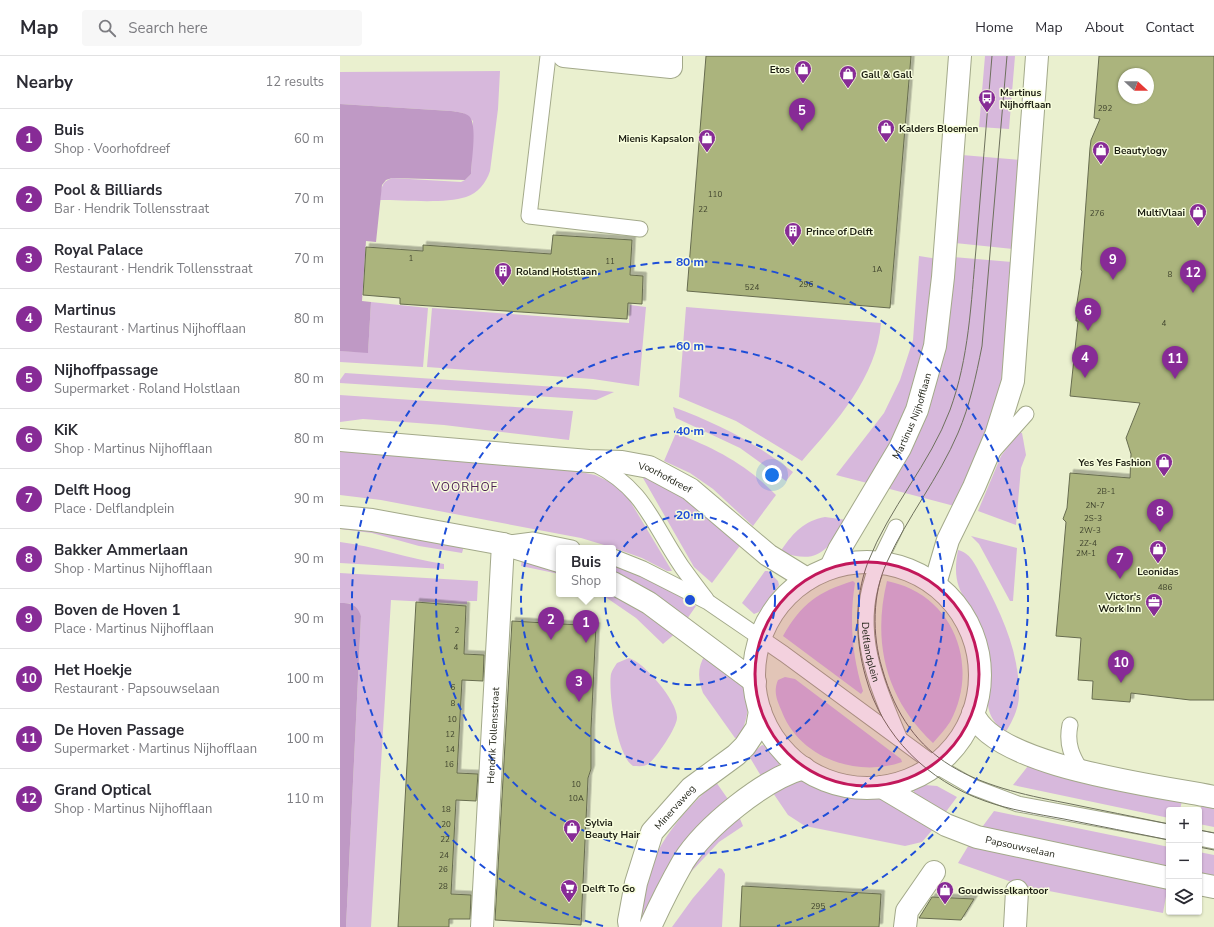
<!DOCTYPE html>
<meta charset="utf-8">
<style>
:root{--surface:#fff;--page:#f7f7f7;--text:#2b2b33;--muted:#7c7c81;--line:#e1e1e2;--accent:#872b96}
body{margin:0;font-family:"Nunito Sans",sans-serif;background:var(--page);color:var(--text)}
.controls{position:absolute;right:12px;bottom:12px;display:grid;overflow:hidden;border-radius:4px;box-shadow:0 1px 3px #0004}
.controls button{width:36px;height:36px;display:grid;place-items:center;padding:0;border:0;border-bottom:1px solid var(--line);background:var(--surface);color:var(--text);font:20px sans-serif}
.compass{position:absolute;left:778px;top:12px;width:36px;height:36px;border-radius:50%;background:var(--surface);box-shadow:0 1px 3px #0004;rotate:111deg}
.you{position:absolute;left:432px;top:419px;width:14px;height:14px;margin:-10px;border:3px solid #fff;border-radius:50%;background:#1a73e8;box-shadow:0 0 0 6px #1a73e833}
.badge{display:grid;place-items:center;width:26px;height:26px;border-radius:50%;background:var(--accent);color:#fff;font-size:13px;font-weight:700}
.pin{position:absolute;translate:-50% -33px;filter:drop-shadow(0 1px 2px #0008)}
.pin::after{content:'';position:absolute;top:21px;width:14px;height:12px;background:inherit;clip-path:polygon(0 0,100% 0,50% 100%)}
.popup{position:absolute;left:216px;top:489px;width:60px;height:52px;box-sizing:border-box;display:grid;place-content:center;border-radius:4px;background:var(--surface);filter:drop-shadow(0 1px 3px #0005);font-size:13px;white-space:nowrap;color:var(--muted)}
.popup b{font-size:15px;color:var(--text)}
.popup::after{content:'';position:absolute;left:50%;top:100%;margin-left:-8px;border:8px solid transparent;border-top-color:var(--surface)}
.list{margin:0;padding:0;list-style:none}
h2{display:flex;justify-content:space-between;align-items:center;height:52px;margin:0;padding:0 16px;font-size:17px}
h2 small{font-size:13px;font-weight:400;color:var(--muted)}
.list li{display:grid;grid-template-columns:26px 1fr auto;gap:12px;align-items:center;box-sizing:border-box;height:60px;padding:0 16px;border-top:1px solid var(--line)}
.list b{display:block;font-size:15px;white-space:nowrap}
.list p{margin:0;font-size:13px;white-space:nowrap;color:var(--muted)}
.list em{font-size:13px;font-style:normal;color:var(--muted)}
.icon{flex:none;width:22px;height:22px;fill:none;stroke:currentColor;stroke-width:2;stroke-linecap:round;stroke-linejoin:round}
.map{position:relative;flex:none;width:874px;height:871px;overflow:hidden}
header{display:flex;align-items:center;gap:24px;box-sizing:border-box;height:56px;padding:0 20px;background:var(--surface);border-bottom:1px solid var(--line)}
header strong{font-size:19px}
nav{display:flex;gap:22px;margin-inline-start:auto;font-size:14px}
.search{width:280px;height:36px;background:var(--page);display:flex;align-items:center;gap:10px;box-sizing:border-box;padding:0 14px;border-radius:4px;color:var(--muted);font-size:15px}
main{display:flex}
aside{flex:1;background:var(--surface)}
.map>svg:first-child{display:block}
</style>
<header>
<strong>Map</strong>
<div class="search"><svg class="icon" aria-label="search" viewBox="0 0 24 24"><circle cx="10" cy="10" r="6"/><path d="M15 15l6 6"/></svg>Search here</div>
<nav><a>Home</a><a>Map</a><a>About</a><a>Contact</a></nav>
</header>
<main>
<aside>
<h2>Nearby<small>12 results</small></h2>
<ul class="list">
<li><span class="badge">1</span><div><b>Buis</b><p>Shop · Voorhofdreef</p></div><em>60 m</em></li>
<li><span class="badge">2</span><div><b>Pool &amp; Billiards</b><p>Bar · Hendrik Tollensstraat</p></div><em>70 m</em></li>
<li><span class="badge">3</span><div><b>Royal Palace</b><p>Restaurant · Hendrik Tollensstraat</p></div><em>70 m</em></li>
<li><span class="badge">4</span><div><b>Martinus</b><p>Restaurant · Martinus Nijhofflaan</p></div><em>80 m</em></li>
<li><span class="badge">5</span><div><b>Nijhoffpassage</b><p>Supermarket · Roland Holstlaan</p></div><em>80 m</em></li>
<li><span class="badge">6</span><div><b>KiK</b><p>Shop · Martinus Nijhofflaan</p></div><em>80 m</em></li>
<li><span class="badge">7</span><div><b>Delft Hoog</b><p>Place · Delflandplein</p></div><em>90 m</em></li>
<li><span class="badge">8</span><div><b>Bakker Ammerlaan</b><p>Shop · Martinus Nijhofflaan</p></div><em>90 m</em></li>
<li><span class="badge">9</span><div><b>Boven de Hoven 1</b><p>Place · Martinus Nijhofflaan</p></div><em>90 m</em></li>
<li><span class="badge">10</span><div><b>Het Hoekje</b><p>Restaurant · Papsouwselaan</p></div><em>100 m</em></li>
<li><span class="badge">11</span><div><b>De Hoven Passage</b><p>Supermarket · Martinus Nijhofflaan</p></div><em>100 m</em></li>
<li><span class="badge">12</span><div><b>Grand Optical</b><p>Shop · Martinus Nijhofflaan</p></div><em>110 m</em></li>
</ul>
</aside>
<div class="map">
<svg width="874" height="871" viewBox="0 0 874 871">
<defs>
<filter id="shadow"><feDropShadow dx="3.5" dy="-3.5" stdDeviation="0" flood-color="#0004"/></filter>
</defs>
<rect width="100%" height="100%" fill="#eaf0cf"/>
<path fill="#d7b8dc" d="M645,0H675L669,73L639,71Z
M160,15L158,53L150,115C146,127 138,137 126,141C105,148 64,144 40,144C41,133 41,126 52,122L121,126L125,124L131,118L133,65L123,57L111,55L0,48V16Z
M622,99L681,104L673,193L615,187Z
M579,200L598,203L589,287L575,342L531,428L496,419L544,357L560,324L573,284Z
M613,201L672,206L661,328L649,381L618,451L546,432Z
M31,246L88,252L83,311L0,306V295L28,296Z
M290,249L306,251L299,330L253,323L87,311L92,252L289,267Z
M346,251L541,267C537,321 496,366 462,405L396,365L339,341Z
M5,317L247,333L274,336L256,344L0,327V324Z
M0,339L233,355L229,384L104,369L23,363L0,366Z
M333,351C377,367 416,387 453,416L446,425L400,392L336,362Z
M679,376L682,377L686,399L681,412L676,469L638,455L661,400Z
M336,377C376,393 406,408 436,439L413,470L373,433L350,417L324,405Z
M0,391L217,411L255,419L272,427L287,440L332,515H327L302,502L274,492L241,482L41,444L0,439Z
M303,419L335,430L402,487L372,527L354,511L303,422Z
M485,461L507,464C488,492 480,510 442,496V493C454,476 464,465 485,461Z
M0,468L124,490L122,497L79,490L32,477L0,473Z
M631,480L677,492L673,545H670L639,488Z
M0,486C35,490 69,503 104,508V513L0,507Z
M618,494C632,497 637,513 644,525C663,561 680,599 679,641C678,654 672,666 665,677C640,654 650,644 649,616C648,603 646,591 643,579C632,542 609,540 618,494Z
M182,502L219,511V518L181,510Z
M273,507L340,539L356,550L347,563L273,517Z
M425,515H428L438,525L439,529L419,556L414,558L402,547Z
M0,517L138,525L137,545H127V548L51,544L31,871H6L21,560L12,548L0,547Z
M513,525L515,527C509,564 512,599 523,635L521,638L443,580C462,547 478,536 513,525Z
M547,525C555,527 563,529 571,533C621,557 636,619 610,666C605,674 598,681 593,687C546,643 532,587 547,525Z
M261,538H273L337,576L323,588L296,562Z
M365,599C376,608 392,617 401,629C413,643 407,668 398,682H395L363,637C358,623 357,612 365,599Z
M289,602C304,606 338,646 337,662C337,671 316,703 308,708C304,711 299,710 293,710C277,700 268,636 271,618C272,614 275,610 277,607Z
M445,621L455,623L561,703L562,706C517,722 460,702 442,656C437,644 433,636 438,624Z
M422,689L426,690L440,707C438,712 427,720 421,720L409,700Z
M688,710L843,740L840,754H829V762L673,729Z
M455,724L470,726L509,737L538,742L594,772L582,786L565,790L465,770L448,759L431,734Z
M376,726L390,746L310,856L296,871C301,851 305,830 311,811C323,778 350,749 376,726Z
M585,729L597,730L617,741L605,757L574,738V734Z
M862,745L874,747V771L859,768Z
M654,755L829,791V816L640,774Z
M398,758L403,770L379,786L349,818L358,797Z
M630,787L828,829L823,857L683,830L618,807Z
M859,796L874,799V824L859,821Z
M379,812L382,813L385,818L382,871H332L353,842Z"/>
<path fill="#bf99c5" d="M0,48L111,55C117,56 124,56 129,60C138,68 131,106 131,118L125,124L52,122L46,124L42,129L36,186L26,185L22,245L31,246L28,297L0,295Z
M0,547C12,547 17,549 21,560L6,871H0Z"/>
<path fill="#abb47d" stroke="#676c4f" fill-rule="evenodd" filter="url(#shadow)" d="M366,0H571L550,252L347,235Z
M759,0H874V644H850L791,637L790,646L752,643L753,625L738,624L741,582L716,580L726,466L723,463L727,452L730,417L790,422L791,398L786,382L800,347L730,340L738,265H736L737,247L742,215L741,214L750,92L751,84L760,63L754,62ZM784,18H808V42H784Z
M213,179L292,184L290,219L303,220L302,248L288,247L287,263L60,248V242L23,239L26,191L83,195V189L211,198Z
M76,546L126,550L124,598L144,599L143,625L122,624L117,717L138,718L136,745L116,744L111,838L131,839L130,863H109V871H58Z
M172,565L256,570L251,673V713L248,722L241,869L155,864Z
M402,830L541,838L539,871H400Z
M592,841L634,843L621,864L579,862Z"/>
<g fill="none" stroke-linecap="round" stroke-linejoin="round">
<defs>
<g id="lane">
<path d="M208,0L189,160L300,173"/>
<path d="M654,394L686,358"/>
<path d="M255,408C305,433 313,469 342,511C350,522 358,533 366,543"/>
<path id="s1" d="M556,471C548,488 539,504 533,521C514,579 537,629 559,681"/>
<path d="M170,487L193,484L232,492"/>
<path d="M273,501L303,513L368,546L444,598L595,709L633,731L678,748L829,776"/>
<path d="M730,669C726,688 732,701 742,716"/>
<path d="M859,782L874,785"/>
</g>
<g id="street">
<path d="M224,0L331,11V0"/>
<path id="s2" d="M142,871L163,488"/>
<path id="s3" d="M290,871L289,865L296,827L312,776L351,732L396,699L405,690L417,672L420,655"/>
<path d="M310,871C320,849 331,827 343,806C365,771 424,723 464,712"/>
<path d="M565,871L567,855L594,816"/>
<path d="M675,871L677,835"/>
</g>
<g id="secondary">
<path id="s4" d="M0,384L249,405L282,406L309,411L350,433L428,499L467,523"/>
<path d="M0,461L32,464L163,488L219,505"/>
<circle cx="527" cy="619" r="113"/>
<path id="s5" d="M491,511L499,494L560,392L577,354L595,290L603,221L620,0"/>
<path d="M273,527L309,547L415,626"/>
<path d="M595,528L608,484L634,431L656,379L673,325L697,0"/>
<path d="M633,657C654,711 821,730 874,741"/>
<path id="s6" d="M542,731L606,769L637,781L829,822"/>
<path d="M859,828L874,831"/>
</g>
</defs>
<use href="#lane" stroke="#a3a98a" stroke-width="17"/>
<use href="#street" stroke="#a3a98a" stroke-width="24"/>
<use href="#secondary" stroke="#a3a98a" stroke-width="24"/>
<use href="#lane" stroke="#fff" stroke-width="15"/>
<use href="#street" stroke="#fff" stroke-width="22"/>
<use href="#secondary" stroke="#fff" stroke-width="22"/>
<path stroke="#6e715d" stroke-width="1" d="M652,0C647,64 641,129 636,193C631,247 629,302 610,354C590,408 549,452 528,506C514,543 515,584 526,622C542,680 588,725 645,745C670,754 697,758 724,763C759,770 794,777 829,784
M667,0L642,290C636,320 630,349 618,377C599,422 567,461 547,506C532,538 532,579 542,612C569,709 636,730 726,747C760,754 795,761 829,768
M859,774L874,777
M859,791L874,794"/>
</g>
<path fill="#c2185b" fill-opacity="0.2" stroke="#c2185b" stroke-width="3" stroke-linejoin="round" d="M415 618a112 112 0 1 1 224 0a112 112 0 1 1-224 0Z"/>
<g fill="none" stroke="#1d4ed8" stroke-width="2" stroke-dasharray="7 5">
<circle cx="350" cy="544" r="85"/>
<circle cx="350" cy="544" r="169"/>
<circle cx="350" cy="544" r="254"/>
<path d="M263 870A338 338 0 1 1 437 870"/>
</g>
<defs>
<symbol id="shop-pin" viewBox="-11 -11 22 30"><path d="M0 17L-7.5 6A9.5 9.5 0 1 1 7.5 6Z" fill="#872b96" stroke="#f7fddc"/><path d="M-5-2.5h2.3a2.7 3.5 0 0 1 5.4 0H5L5.5 6h-11ZM-1.5-2.5h3a1.5 2.3 0 0 0-3 0Z" fill="#fff"/></symbol>
<symbol id="bus-pin" viewBox="-11 -11 22 30"><path d="M0 17L-7.5 6A9.5 9.5 0 1 1 7.5 6Z" fill="#872b96" stroke="#f7fddc"/><path d="M-5-6H5V4H4V6H2V4H-2V6H-4V4H-5ZM-3.5-4V0h7V-4ZM-3.5 1.2v1.5H-2V1.2ZM2 1.2v1.5H3.5V1.2Z" fill="#fff"/></symbol>
<symbol id="building-pin" viewBox="-11 -11 22 30"><path d="M0 17L-7.5 6A9.5 9.5 0 1 1 7.5 6Z" fill="#872b96" stroke="#f7fddc"/><path d="M-4-6H4V6H1V3H-1V6H-4ZM-2.5-4.3h1.7v1.8h-1.7ZM.8-4.3h1.7v1.8H.8ZM-2.5-1h1.7V.8h-1.7ZM.8-1h1.7V.8H.8Z" fill="#fff"/></symbol>
<symbol id="office-pin" viewBox="-11 -11 22 30"><path d="M0 17L-7.5 6A9.5 9.5 0 1 1 7.5 6Z" fill="#872b96" stroke="#f7fddc"/><path d="M-6-3h4V-5.5h4V-3h4V5H-6ZM-1-4.5V-3h2v-1.5ZM-6 0V1H6V0Z" fill="#fff"/></symbol>
<symbol id="supermarket-pin" viewBox="-11 -11 22 30"><path d="M0 17L-7.5 6A9.5 9.5 0 1 1 7.5 6Z" fill="#872b96" stroke="#f7fddc"/><path d="M-6-5.5h2.5l.6 2H6L4.5 2H-2.5L-4.4-4H-6ZM-1.5 3.2a1.3 1.3 0 1 0 .1 0ZM3 3.2a1.3 1.3 0 1 0 .1 0Z" fill="#fff"/></symbol>
</defs>
<g fill-rule="evenodd">
<use href="#shop-pin" x="453" y="3" width="20" height="27"/>
<use href="#shop-pin" x="498" y="8" width="20" height="27"/>
<use href="#bus-pin" x="637" y="32" width="20" height="27"/>
<use href="#shop-pin" x="536" y="62" width="20" height="27"/>
<use href="#shop-pin" x="357" y="72" width="20" height="27"/>
<use href="#shop-pin" x="751" y="84" width="20" height="27"/>
<use href="#shop-pin" x="848" y="146" width="20" height="27"/>
<use href="#building-pin" x="443" y="165" width="20" height="27"/>
<use href="#building-pin" x="153" y="205" width="20" height="27"/>
<use href="#shop-pin" x="814" y="396" width="20" height="27"/>
<use href="#shop-pin" x="808" y="483" width="20" height="27"/>
<use href="#office-pin" x="804" y="536" width="20" height="27"/>
<use href="#shop-pin" x="222" y="762" width="20" height="27"/>
<use href="#supermarket-pin" x="219" y="822" width="20" height="27"/>
<use href="#shop-pin" x="595" y="824" width="20" height="27"/>
</g>
<g text-anchor="middle" stroke-width="3" stroke-linejoin="round" paint-order="stroke">
<g font-size="8" fill="#40442e">
<text x="765" y="55">292</text>
<text x="375" y="141">110</text>
<text x="363" y="156">22</text>
<text x="757" y="160">276</text>
<text x="71" y="205">1</text>
<text x="270" y="208">11</text>
<text x="537" y="216">1A</text>
<text x="830" y="221">8</text>
<text x="466" y="231">296</text>
<text x="412" y="234">524</text>
<text x="824" y="270">4</text>
<text x="766" y="438">2B-1</text>
<text x="755" y="452">2N-7</text>
<text x="753" y="465">2S-3</text>
<text x="750" y="477">2W-3</text>
<text x="748" y="490">2Z-4</text>
<text x="746" y="500">2M-1</text>
<text x="825" y="534">486</text>
<text x="117" y="577">2</text>
<text x="116" y="594">4</text>
<text x="113" y="634">6</text>
<text x="113" y="650">8</text>
<text x="112" y="666">10</text>
<text x="110" y="681">12</text>
<text x="110" y="696">14</text>
<text x="109" y="711">16</text>
<text x="236" y="731">10</text>
<text x="236" y="745">10A</text>
<text x="106" y="756">18</text>
<text x="106" y="771">20</text>
<text x="105" y="786">22</text>
<text x="104" y="802">24</text>
<text x="103" y="816">26</text>
<text x="103" y="833">28</text>
<text x="478" y="853">295</text>
</g>
<g font-size="10" font-weight="bold" fill="#1d1f13" stroke="#f7fddc" text-anchor="start">
<text x="450" y="17" text-anchor="end">Etos</text>
<text x="521" y="22">Gall &amp; Gall</text>
<text x="660" y="40">Martinus<tspan x="660" dy="12">Nijhofflaan</tspan></text>
<text x="559" y="76">Kalders Bloemen</text>
<text x="354" y="86" text-anchor="end">Mienis Kapsalon</text>
<text x="774" y="98">Beautylogy</text>
<text x="845" y="160" text-anchor="end">MultiVlaai</text>
<text x="466" y="179">Prince of Delft</text>
<text x="176" y="219">Roland Holstlaan</text>
<text x="811" y="410" text-anchor="end">Yes Yes Fashion</text>
<text x="818" y="519" text-anchor="middle">Leonidas</text>
<text x="801" y="544" text-anchor="end">Victor's<tspan x="801" dy="12">Work Inn</tspan></text>
<text x="245" y="770">Sylvia<tspan x="245" dy="12">Beauty Hair</tspan></text>
<text x="242" y="836">Delft To Go</text>
<text x="618" y="838">Goudwisselkantoor</text>
</g>
<g font-size="10" fill="#1d1f13" stroke="#f7fddc">
<text dy="4" stroke="none"><textPath href="#s5" startOffset="172">Martinus Nijhofflaan</textPath></text>
<text dy="4" stroke="none"><textPath href="#s4" startOffset="329">Voorhofdreef</textPath></text>
<text dy="4" stroke="none"><textPath href="#s1" startOffset="131">Delflandplein</textPath></text>
<text dy="4" stroke="none"><textPath href="#s2" startOffset="192">Hendrik Tollensstraat</textPath></text>
<text dy="4" stroke="none"><textPath href="#s3" startOffset="132">Minervaweg</textPath></text>
<text dy="4" stroke="none"><textPath href="#s6" startOffset="152">Papsouwselaan</textPath></text>
</g>
<g font-size="12" letter-spacing="1" fill="#4e2255" stroke="#f7fddc">
<text x="125" y="435">VOORHOF</text>
</g>
</g>
<circle cx="350" cy="544" r="6" fill="#1d4ed8" stroke="#f7fddc" stroke-width="2"/>
<g font-size="12" text-anchor="middle" font-weight="bold" fill="#1d4ed8" stroke="#f7fddc" stroke-width="3" stroke-linejoin="round" paint-order="stroke">
<text x="350" y="210">80 m</text>
<text x="350" y="294">60 m</text>
<text x="350" y="379">40 m</text>
<text x="350" y="463">20 m</text>
</g>
</svg>
<div class="controls">
<button>+</button>
<button>−</button>
<button><svg class="icon" aria-label="layers" viewBox="0 0 24 24"><path d="M12 4l9 5-9 5-9-5zM3 14l9 5 9-5"/></svg></button>
</div>
<svg class="compass" viewBox="-18 -18 36 36"><path d="M0-13l5 13h-10z" fill="#e53935"/><path d="M0 13l5-13h-10z" fill="#7c7c81"/></svg>
<div class="you"></div>
<div class="pin badge" style="left:246px;top:587px">1</div>
<div class="popup"><b>Buis</b>Shop</div>
<div class="pin badge" style="left:211px;top:584px">2</div>
<div class="pin badge" style="left:239px;top:646px">3</div>
<div class="pin badge" style="left:745px;top:322px">4</div>
<div class="pin badge" style="left:462px;top:75px">5</div>
<div class="pin badge" style="left:748px;top:275px">6</div>
<div class="pin badge" style="left:780px;top:523px">7</div>
<div class="pin badge" style="left:820px;top:476px">8</div>
<div class="pin badge" style="left:773px;top:224px">9</div>
<div class="pin badge" style="left:781px;top:627px">10</div>
<div class="pin badge" style="left:835px;top:323px">11</div>
<div class="pin badge" style="left:853px;top:237px">12</div>
</div>
</main>
